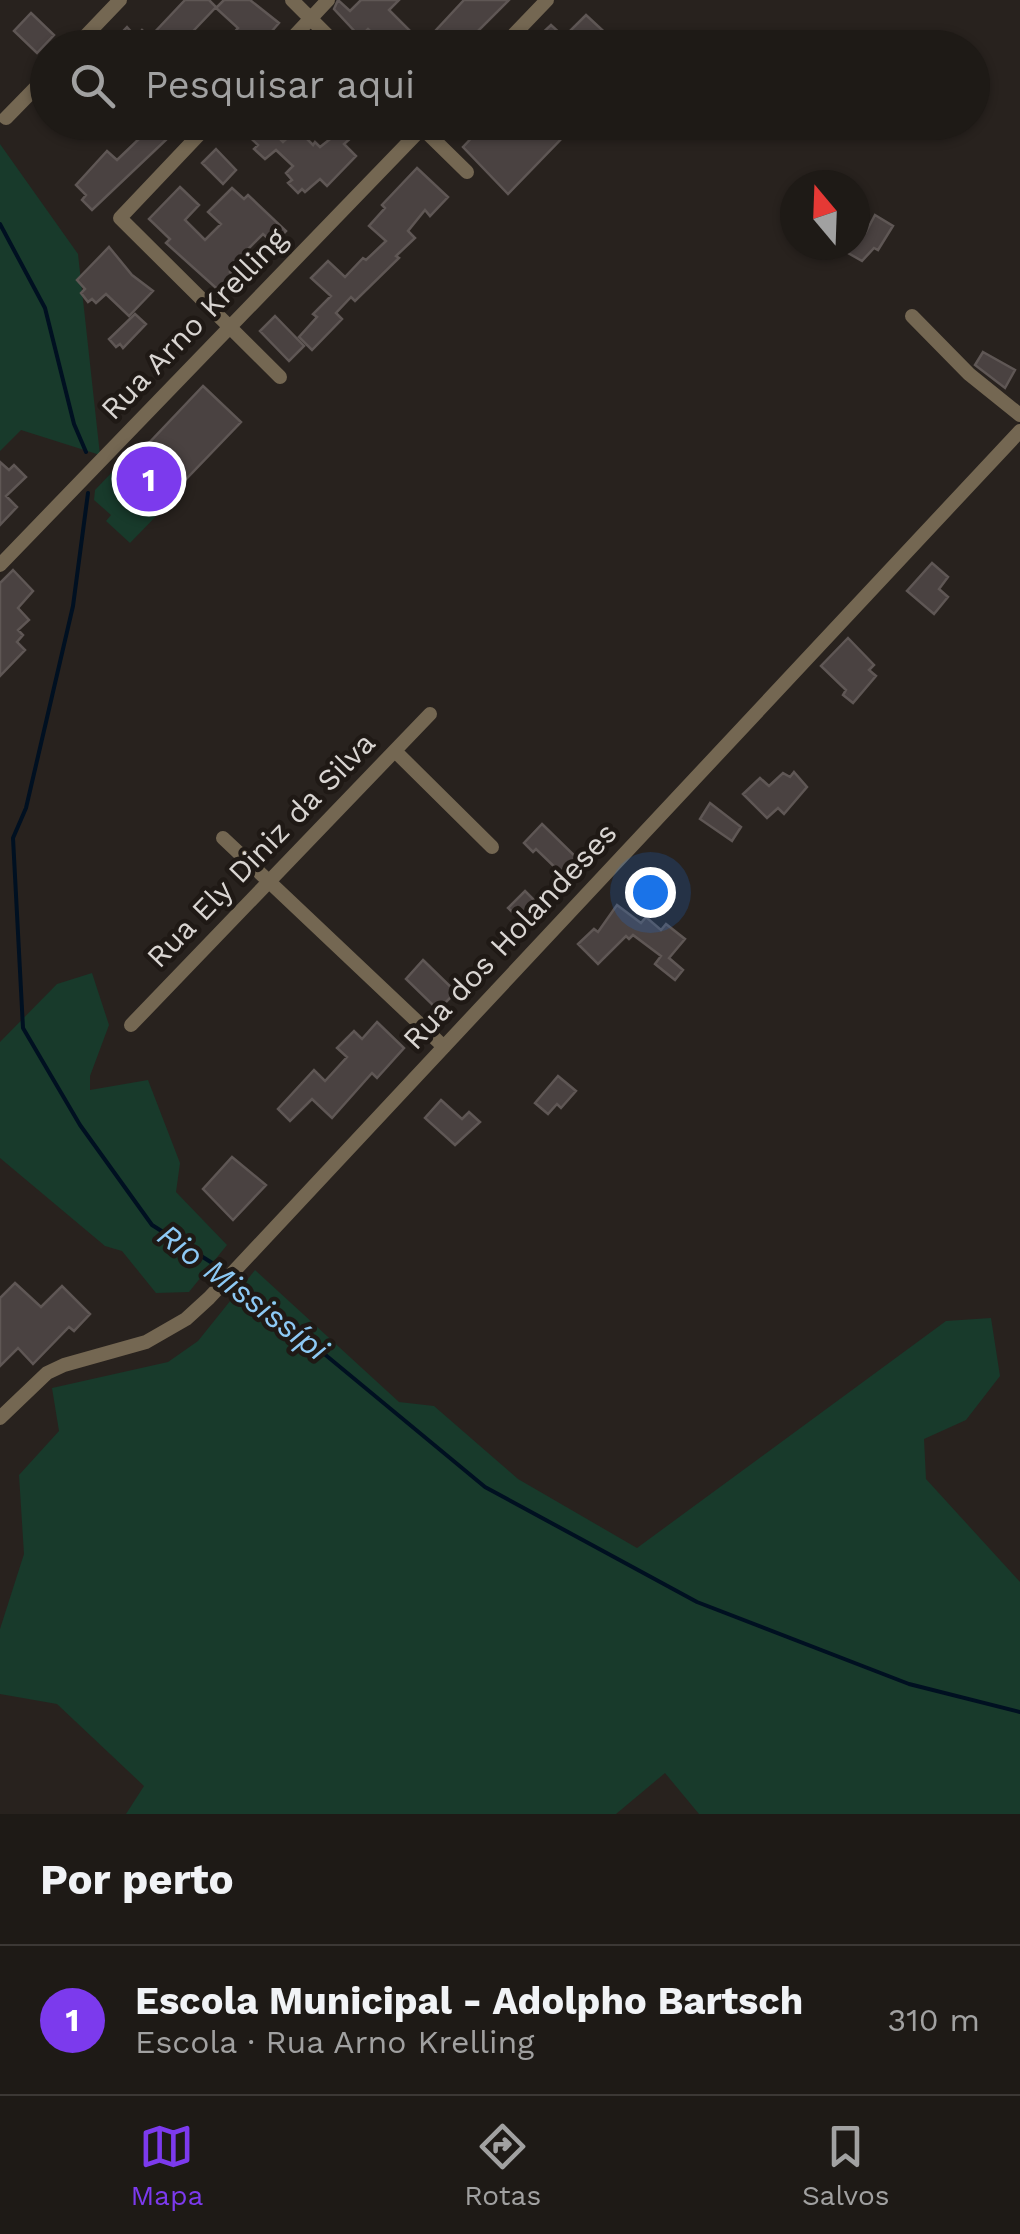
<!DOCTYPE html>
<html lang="pt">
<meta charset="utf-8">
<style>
:root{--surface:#1e1a16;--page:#26231f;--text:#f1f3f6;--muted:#a1a1a1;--line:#3c3835;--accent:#7c3aed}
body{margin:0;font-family:"Work Sans",sans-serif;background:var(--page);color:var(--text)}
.compass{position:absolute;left:780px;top:170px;width:90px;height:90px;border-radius:50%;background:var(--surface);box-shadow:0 2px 8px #0004;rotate:341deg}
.you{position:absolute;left:650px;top:892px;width:35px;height:35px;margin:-25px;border:8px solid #fff;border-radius:50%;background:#1a73e8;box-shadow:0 0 0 15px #1a73e833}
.badge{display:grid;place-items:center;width:65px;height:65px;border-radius:50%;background:var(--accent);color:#fff;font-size:32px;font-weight:700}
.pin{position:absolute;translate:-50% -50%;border:5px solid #fff;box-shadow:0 2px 10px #0006}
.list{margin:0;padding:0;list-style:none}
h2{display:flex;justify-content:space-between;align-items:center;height:130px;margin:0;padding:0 40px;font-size:42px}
h2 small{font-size:32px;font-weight:400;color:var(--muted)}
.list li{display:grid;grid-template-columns:65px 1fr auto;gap:30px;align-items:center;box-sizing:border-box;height:150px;padding:0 40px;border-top:2px solid var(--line)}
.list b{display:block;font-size:38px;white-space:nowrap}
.list p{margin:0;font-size:32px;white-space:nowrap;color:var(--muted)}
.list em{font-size:32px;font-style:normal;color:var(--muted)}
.icon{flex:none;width:55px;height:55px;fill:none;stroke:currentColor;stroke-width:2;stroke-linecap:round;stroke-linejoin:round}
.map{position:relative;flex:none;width:1020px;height:1814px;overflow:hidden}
.search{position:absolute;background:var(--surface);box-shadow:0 2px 8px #0004;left:30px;right:30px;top:30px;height:110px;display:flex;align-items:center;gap:25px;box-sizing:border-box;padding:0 35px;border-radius:55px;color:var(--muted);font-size:38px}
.sheet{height:280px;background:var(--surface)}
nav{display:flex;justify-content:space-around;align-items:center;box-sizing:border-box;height:140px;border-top:2px solid var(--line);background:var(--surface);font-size:28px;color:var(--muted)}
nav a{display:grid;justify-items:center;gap:5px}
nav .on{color:var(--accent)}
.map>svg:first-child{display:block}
</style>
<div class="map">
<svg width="1020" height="1814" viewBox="0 0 1020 1814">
<rect width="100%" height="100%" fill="#28221e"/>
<path fill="#183a2b" d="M0,144L78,254L100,455L21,430L0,451Z
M117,467L165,507L130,543L106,521L111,515L94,500L95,490Z
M92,973L109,1025L90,1076V1090L148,1080L180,1163L176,1192L227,1245L189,1292L156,1293L122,1251L105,1246L0,1158V1042L57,984Z
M255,1270L399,1402L434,1406L518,1479L637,1548L946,1321L991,1318L1000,1376L966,1420L924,1439L926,1479L1020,1582V1814H699L665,1773L616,1814H126L144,1786L57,1704L0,1694V1629L24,1554L19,1475L59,1431L52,1388L168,1362L198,1341Z"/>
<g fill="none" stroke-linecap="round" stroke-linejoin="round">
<path stroke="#001021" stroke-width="4" d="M0,224L45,308L74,424L86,452
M88,493L73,606L26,808L13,838L23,1028L80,1125L152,1225L228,1273
M235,1280L485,1487L697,1602L909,1684L1020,1712"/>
</g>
<path fill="#4a4241" stroke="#5f5755" stroke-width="2.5" d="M185,0H209L216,7L177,48H107L127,27L136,37L142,30L150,37Z
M224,0H250L279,23L257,48H220L238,28L216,8Z
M338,0L350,11L361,0H399L389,10L423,44L464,0H509L461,48H388L368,29L360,37L334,9Z
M31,13L54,35L37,53L14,31Z
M586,15L613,40L605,48H538L537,38L551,25L564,37Z
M124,122H153L168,138L92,210L82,200L86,195L76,185L107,151L117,160L140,138Z
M246,122H263L283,142L297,129L313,145L315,142L320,147L343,129L352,137L344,144L356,156L327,186L320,179L305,192L302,189L298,193L288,183L292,180L286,173L293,166L276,150L265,159L254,149L258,145L240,128Z
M517,122H554L566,134L508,194L463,147L481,128L490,138L496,131L502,137Z
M216,149L236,170L223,184L202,163Z
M417,168L448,197L430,216L425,210L408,231L415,238L396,256L399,258L355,301L351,297L336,313L342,319L312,350L299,337L317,317L313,314L331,296L311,278L328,261L345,277L363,258L366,260L386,241L369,226L385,208L382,205Z
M180,187L199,205L185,220L205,240L221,224L208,212L232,188L244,199L248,195L286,231L274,244L263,234L247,250L250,252L230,272L240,281L225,296L166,243L170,239L149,219Z
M875,215L893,226L878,250L874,248L862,261L834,245H855L859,229L866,232Z
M109,247L132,275L153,291L129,316L106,294L96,303L92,299L88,302L81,293L85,289L77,280Z
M135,314L146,324L123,348L120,344L116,347L109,339Z
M275,316L304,346L289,361L260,331Z
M983,352L1015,370L1005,388L975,365Z
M203,386L241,422L165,501L150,488L171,466L148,444Z
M0,462L9,470L14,465L26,477L6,496L17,507L0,525Z
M932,563L948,577L939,589L948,597L934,614L907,591Z
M13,570L33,591L18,608L29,620L18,630L23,635L17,642L25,650L0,676V583Z
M848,638L874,665L869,670L876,676L853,703L843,695L846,690L821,666Z
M794,772L807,787L784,814L778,808L767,818L743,794L760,778L769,786L783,773L790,777Z
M710,803L741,827L732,841L700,819Z
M542,824L581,862L566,878L536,849L533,852L524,843Z
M525,891L540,906L524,923L508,908Z
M617,905L641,923L646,917L661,930L666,924L685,939L669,958L683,970L675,980L655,964L661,956L633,935L629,939L626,936L598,964L578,944L594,929L598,932Z
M423,960L456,992L438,1010L406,979Z
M377,1022L404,1048L377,1078L372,1073L332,1118L312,1099L290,1121L278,1109L314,1070L325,1081L347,1057L337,1048L354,1031L362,1039Z
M558,1076L576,1091L561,1108L557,1104L548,1114L535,1103Z
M441,1100L462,1119L469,1112L480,1122L455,1145L425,1118Z
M232,1157L266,1185L233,1220L203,1189Z
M15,1283L41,1307L62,1286L90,1314L74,1331L69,1327L33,1364L18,1348L0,1366V1298Z"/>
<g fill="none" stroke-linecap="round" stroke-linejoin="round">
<path stroke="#746752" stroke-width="14" d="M292,0L340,48
M74,48L120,0
M283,48L328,0
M501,48L547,0
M6,118L48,75
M211,122L120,218L280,377
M418,124L467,172
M912,316L969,374L1020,415
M0,565L428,122
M395,751L492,847
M223,838L444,1047
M131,1025L430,714
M0,1418L47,1373L64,1365L146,1342L186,1319L209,1298L1020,431"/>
</g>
<g text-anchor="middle" stroke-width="9" stroke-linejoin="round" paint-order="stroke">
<g font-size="30" fill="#d9d5d2" stroke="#1f1915">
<text transform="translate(194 324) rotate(-46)" y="10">Rua Arno Krelling</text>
<text transform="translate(261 850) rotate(-46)" y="10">Rua Ely Diniz da Silva</text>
<text transform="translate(510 936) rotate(-47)" y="10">Rua dos Holandeses</text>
</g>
<g font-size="32" font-style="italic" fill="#8dc9f5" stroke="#1f1915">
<text transform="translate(243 1292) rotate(37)" y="11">Rio Mississípi</text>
</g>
</g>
</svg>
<svg class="compass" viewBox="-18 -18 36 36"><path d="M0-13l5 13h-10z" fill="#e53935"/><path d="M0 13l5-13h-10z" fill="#a1a1a1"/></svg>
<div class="you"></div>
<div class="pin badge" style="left:149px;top:479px">1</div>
<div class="search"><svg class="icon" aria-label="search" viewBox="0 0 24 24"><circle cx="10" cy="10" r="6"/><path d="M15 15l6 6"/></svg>Pesquisar aqui</div>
</div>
<section class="sheet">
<h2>Por perto<small></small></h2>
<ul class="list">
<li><span class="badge">1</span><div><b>Escola Municipal - Adolpho Bartsch</b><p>Escola · Rua Arno Krelling</p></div><em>310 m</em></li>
</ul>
</section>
<nav>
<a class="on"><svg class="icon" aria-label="map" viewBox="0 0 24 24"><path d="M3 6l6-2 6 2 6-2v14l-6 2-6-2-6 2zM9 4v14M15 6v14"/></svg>Mapa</a>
<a><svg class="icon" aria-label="directions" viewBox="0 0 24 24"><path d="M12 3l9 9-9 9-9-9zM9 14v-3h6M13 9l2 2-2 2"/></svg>Rotas</a>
<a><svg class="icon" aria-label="saved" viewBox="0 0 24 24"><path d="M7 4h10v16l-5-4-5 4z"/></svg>Salvos</a>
</nav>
